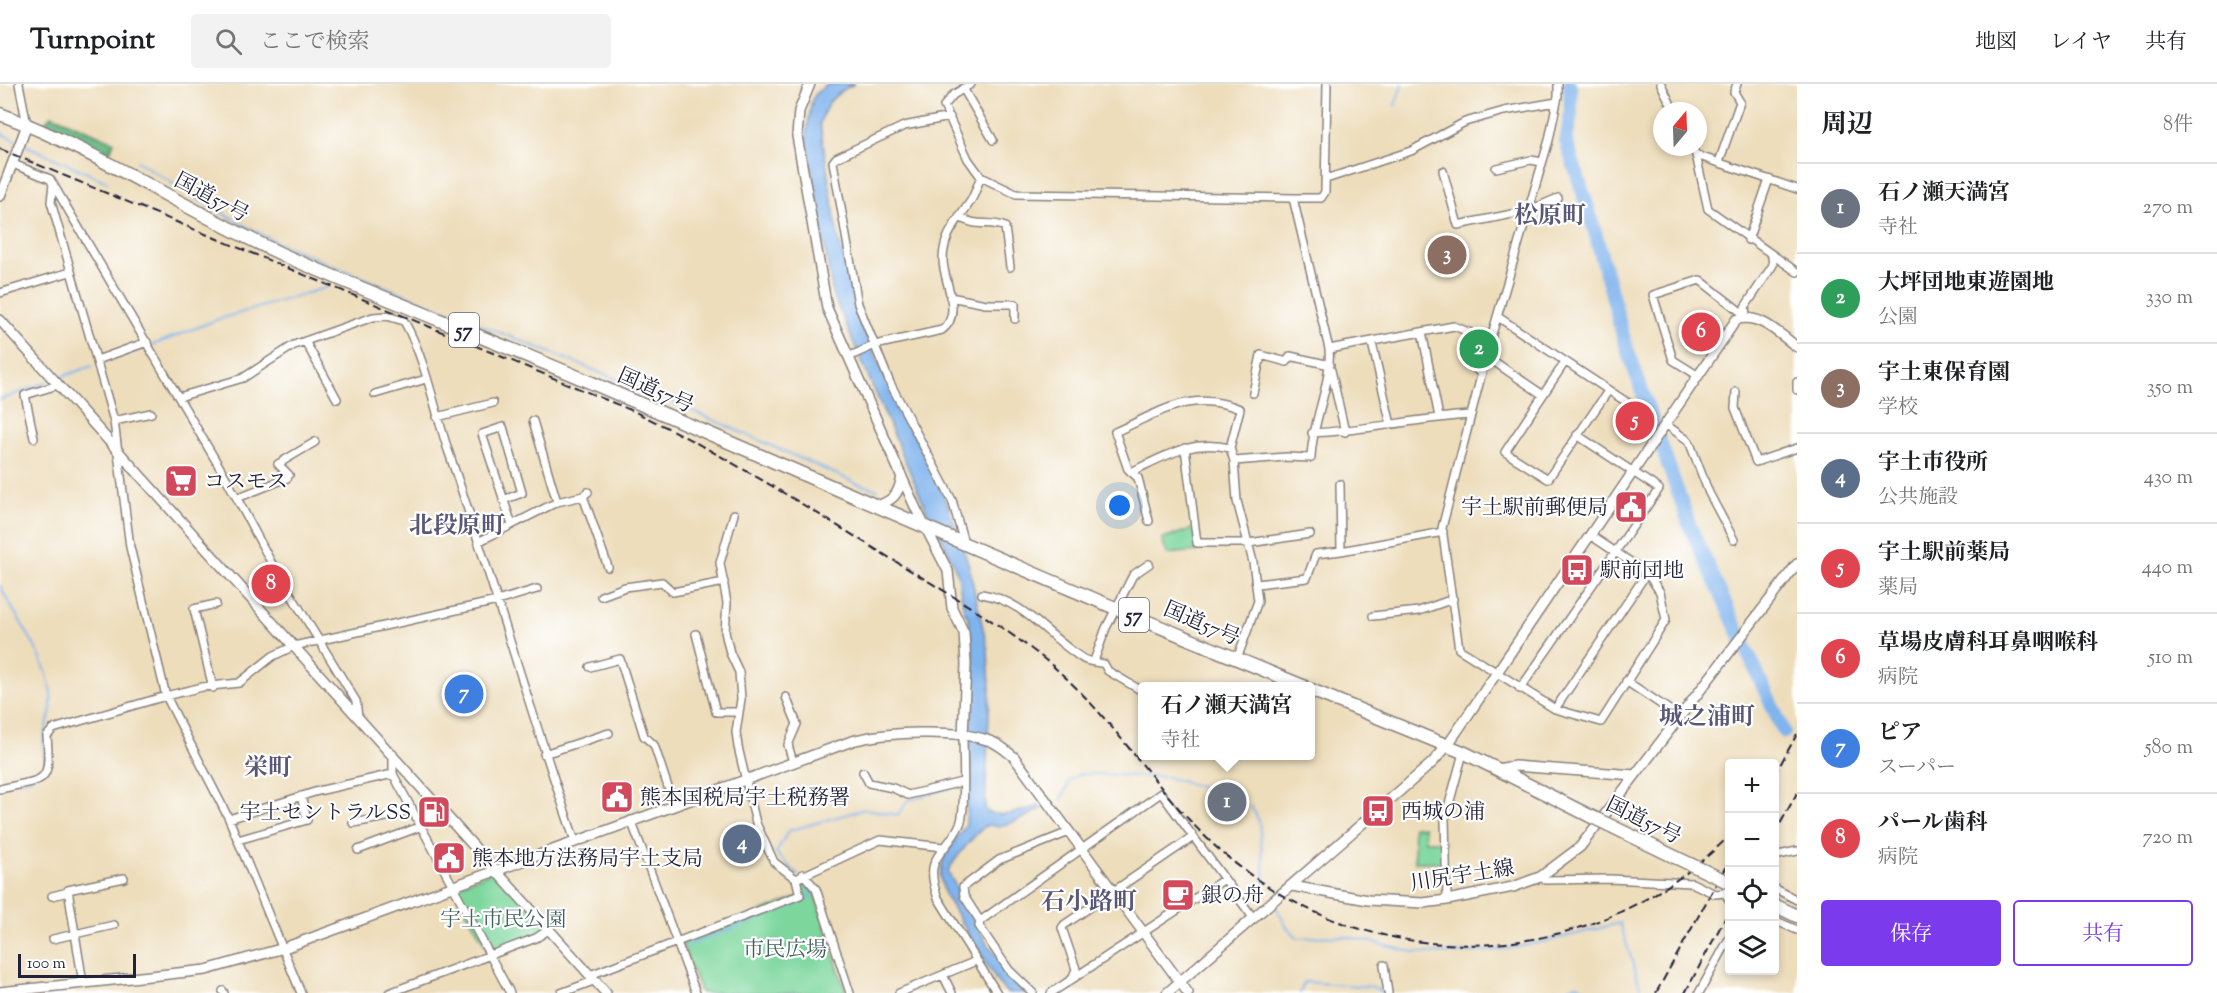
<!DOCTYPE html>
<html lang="ja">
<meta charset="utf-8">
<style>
:root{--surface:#fff;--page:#f2f2f2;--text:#202124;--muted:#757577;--line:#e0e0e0;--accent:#7c3aed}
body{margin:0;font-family:"Sorts Mill Goudy","Noto Serif JP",serif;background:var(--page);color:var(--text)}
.controls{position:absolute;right:18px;bottom:18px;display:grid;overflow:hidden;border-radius:6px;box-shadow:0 3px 9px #0003}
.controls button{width:54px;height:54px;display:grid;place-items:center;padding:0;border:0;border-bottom:2px solid var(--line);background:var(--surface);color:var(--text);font:30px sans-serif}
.compass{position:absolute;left:1653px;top:18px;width:54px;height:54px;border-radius:50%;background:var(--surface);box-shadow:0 3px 9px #0003;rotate:19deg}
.scale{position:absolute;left:18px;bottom:15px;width:118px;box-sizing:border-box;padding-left:6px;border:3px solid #22223b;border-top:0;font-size:16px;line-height:21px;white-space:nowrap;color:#22223b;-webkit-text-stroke:4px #fff;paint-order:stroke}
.you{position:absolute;left:1120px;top:422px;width:21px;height:21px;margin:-15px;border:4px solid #fff;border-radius:50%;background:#1a73e8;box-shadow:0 0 0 9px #1a73e833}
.badge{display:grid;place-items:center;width:39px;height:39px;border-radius:50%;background:var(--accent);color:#fff;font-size:20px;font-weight:700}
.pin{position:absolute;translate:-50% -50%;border:3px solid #fff;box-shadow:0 2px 6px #0006}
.popup{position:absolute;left:1138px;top:598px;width:177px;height:78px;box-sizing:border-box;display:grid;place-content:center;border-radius:6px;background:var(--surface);filter:drop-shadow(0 2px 4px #0005);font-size:20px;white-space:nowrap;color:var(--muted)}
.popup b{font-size:22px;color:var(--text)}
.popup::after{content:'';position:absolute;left:50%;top:100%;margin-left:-12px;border:12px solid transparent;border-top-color:var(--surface)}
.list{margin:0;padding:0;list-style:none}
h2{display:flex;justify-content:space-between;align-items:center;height:78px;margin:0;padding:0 24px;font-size:26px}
h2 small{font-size:20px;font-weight:400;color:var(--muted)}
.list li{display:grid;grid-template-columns:39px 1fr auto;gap:18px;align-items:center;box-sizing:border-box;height:90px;padding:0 24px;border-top:2px solid var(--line)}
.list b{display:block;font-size:22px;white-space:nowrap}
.list p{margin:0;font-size:20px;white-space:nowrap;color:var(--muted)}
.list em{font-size:20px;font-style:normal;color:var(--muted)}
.actions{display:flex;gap:12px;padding:18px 24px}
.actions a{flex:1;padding:14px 0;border:2px solid var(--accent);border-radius:6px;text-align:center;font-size:21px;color:var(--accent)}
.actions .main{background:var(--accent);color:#fff}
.icon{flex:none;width:33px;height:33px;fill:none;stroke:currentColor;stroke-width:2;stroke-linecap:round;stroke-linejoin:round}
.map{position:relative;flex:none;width:1797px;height:909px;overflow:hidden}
header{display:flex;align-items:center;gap:36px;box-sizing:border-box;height:84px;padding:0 30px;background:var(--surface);border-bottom:2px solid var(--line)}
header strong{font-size:28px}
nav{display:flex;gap:33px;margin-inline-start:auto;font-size:21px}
.search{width:420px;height:54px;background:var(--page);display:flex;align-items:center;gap:15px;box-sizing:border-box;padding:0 21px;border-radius:6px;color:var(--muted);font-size:22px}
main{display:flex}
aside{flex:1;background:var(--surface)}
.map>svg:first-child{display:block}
</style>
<header>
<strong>Turnpoint</strong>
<div class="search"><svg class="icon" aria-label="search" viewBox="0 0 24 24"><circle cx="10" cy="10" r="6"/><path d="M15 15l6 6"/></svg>ここで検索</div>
<nav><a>地図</a><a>レイヤ</a><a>共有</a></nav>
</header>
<main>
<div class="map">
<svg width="1797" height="909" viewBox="0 0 1797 909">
<rect width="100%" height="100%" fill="#fff"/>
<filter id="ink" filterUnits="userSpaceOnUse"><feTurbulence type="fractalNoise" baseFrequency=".0167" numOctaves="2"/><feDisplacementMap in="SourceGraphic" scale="12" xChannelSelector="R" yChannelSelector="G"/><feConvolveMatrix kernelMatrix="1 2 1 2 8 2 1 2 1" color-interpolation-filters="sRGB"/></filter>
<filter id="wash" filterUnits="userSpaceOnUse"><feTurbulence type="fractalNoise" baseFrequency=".008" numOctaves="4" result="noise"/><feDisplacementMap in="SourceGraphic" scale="24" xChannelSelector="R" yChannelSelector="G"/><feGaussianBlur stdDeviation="1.35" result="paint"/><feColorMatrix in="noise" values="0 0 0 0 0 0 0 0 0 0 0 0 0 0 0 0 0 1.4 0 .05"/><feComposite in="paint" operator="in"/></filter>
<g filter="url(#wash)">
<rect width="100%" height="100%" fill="#edddbb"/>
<path fill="#7dd79d" stroke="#507c6c" stroke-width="1.5" d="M1195,444L1197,467L1167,470L1162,455Z
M1413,743H1424L1425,757H1445V778H1415Z
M496,786L550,845L490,870L453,803Z
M803,797L807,799L814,808L846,909H701L682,859L801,812L800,801Z"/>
<path fill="#66b884" stroke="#446d60" stroke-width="1.5" d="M52,31L114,58L110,68L45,38Z"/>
<path fill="#80b4ed" stroke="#516b94" stroke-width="1.5" d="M829,0H854C834,10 826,18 820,40L838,153L861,242L945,414L968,479L988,566L990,605L985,726C998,736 1025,727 1039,721L1041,725C1028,732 1013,740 997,742C994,742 990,741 988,741C979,744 951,779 948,788L986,858L1025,909H1007L998,899L945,811L940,793L944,772L966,741L974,579L968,533L964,527L958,491L936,439L930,434L833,211L806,52L812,16L817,8Z"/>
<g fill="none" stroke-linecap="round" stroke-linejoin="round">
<path stroke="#80b4ed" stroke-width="2" d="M1395,22L1402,0
M0,49L17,57
M23,60L107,98
M137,77L204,119L277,159L661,313L856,399L878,406
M153,261L216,236L328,203
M103,278L142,265
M61,293L92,282
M0,316L47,298
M0,502C17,537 46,569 51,609C54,638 38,649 45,676
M0,701L31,694L44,684
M1061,716L1070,696L1078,690H1094L1166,693L1242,715
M1251,722L1259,737L1265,797
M798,791L776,769L788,747L865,725L898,731L908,716L951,704
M1276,823L1286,842L1298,854C1316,853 1335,851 1353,854C1378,858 1400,868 1425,869C1495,873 1553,856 1620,839L1642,909
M687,862L810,815L811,808L803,797
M1300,909L1304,898L1374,903L1382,909
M1567,909L1569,904L1577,901L1594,909"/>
<path stroke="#80b4ed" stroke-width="14" d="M1570,0L1571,30L1566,57L1590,130L1625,259L1691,445L1784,648"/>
</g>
</g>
<g filter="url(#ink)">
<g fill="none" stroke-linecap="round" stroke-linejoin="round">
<defs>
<path id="street" d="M19,0L27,41
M971,0L953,11L944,22L968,75L981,93L1016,110L1293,114H1321L1325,108L1327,0
M1558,0V12L1549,56L1490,257L1442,444L1459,565L1555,625L1601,638L1666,536L1660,508L1647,489L1590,451
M1661,0L1674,27
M963,4L993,56
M950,33L904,42L836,74L833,78L858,220L890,299L952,416L964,459
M1692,63L1696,71L1708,125L1797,188
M1696,71L1797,105
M1719,78L1740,18L1734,8L1737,0
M13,80L50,95L226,394L271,478L356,617L358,633
M1496,84L1531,76L1542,78
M1443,87L1458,141L1527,127L1558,114
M1326,95L1411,67L1465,38L1504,27L1557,18
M53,100L51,118L114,337L130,463L166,612L229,735L301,909
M1293,114L1329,265
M959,133C977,144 990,136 1005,143L1010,183
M1748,156L1769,95
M0,209L70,188
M950,213L986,220H1015V235
M1746,232L1745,223L1773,181L1772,173
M1498,233L1631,321
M1466,247L1477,286L1481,290
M1422,248L1439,333
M305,257L337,315
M1372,259L1391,341
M1486,272L1543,311
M848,273L875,261L942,246C964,230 943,197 943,176C943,151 957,138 970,118C975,111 977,101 981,93
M97,276L147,258
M1565,278L1505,368L1548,395L1608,307
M1331,286L1345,348
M1697,291L1673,276L1653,211L1700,196L1746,232
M1797,298V306
M1736,308L1735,324L1756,378L1797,364
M1253,309L1261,271L1287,278L1290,272L1330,281
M375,310L426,295
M179,313L243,294L294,261L373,233L387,232L404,237C426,276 434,324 448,366C493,496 530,628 575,757
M437,333L493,319
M114,337L151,329
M533,337L557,418
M1665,340L1689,357L1709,409L1734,456
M1312,349C1365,347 1417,334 1470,331
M34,354L25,311L58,301
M1185,364L1197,459H1249L1310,450
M1234,377L1286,373L1311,374C1312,336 1332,302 1329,265L1454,242L1490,257
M1131,388C1165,372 1191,355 1230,364
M1340,400L1341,467L1443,448
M583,412L608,483
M237,414L287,394L289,391L278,380L315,358
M503,416L522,409L503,343L482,350L512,441
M1149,437L1138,394L1128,385L1115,348C1161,328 1190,305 1240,325L1230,364L1234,377L1237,417L1253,478L1258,517L1237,575
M480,457L557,418L583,412L588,408
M1257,500L1307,494L1316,470L1341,467
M982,510C1025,517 1047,552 1082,574C1087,578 1097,578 1104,580L1108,587L1142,607
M601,512L625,503L662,498L673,508L724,498
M1373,532L1419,527L1453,515
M696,550L716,628H739
M1094,577L1106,544L1133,491L1149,480
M590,583L620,575L644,652L654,661L674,721
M1626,597L1680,633
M213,604L194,525L216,520
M1520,605L1659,405L1577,351
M786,613L797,640L788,661L793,678
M1555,625L1647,489
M963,652C963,669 966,728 960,740C945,773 922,770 938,814L997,909
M393,670V690L510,909
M544,670L609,649
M863,688L869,699L893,704L908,711L962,698
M0,705C45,694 51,702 47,652L53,645L166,612L202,603L239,599L273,572L294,562L497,517L537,505
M229,735L318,707L393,690
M631,736L696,909
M353,739L392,732L412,724
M238,756L307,736L301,712
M358,766L422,742
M1774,772L1797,767
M803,790L816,805L850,909
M1540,793L1546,796L1610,795L1692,799L1715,810L1725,809L1730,800
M796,795L880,756L943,763
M1774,804L1797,816
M1725,809L1730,817
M52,812L68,808
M1447,816L1445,735L1463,669
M1774,836L1797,846
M980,837L1161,709L1254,835
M53,855L114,841
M1384,881L1388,909
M590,891L800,811L796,795L774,778L756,739L738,663L736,648L741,615L739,588L730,569L725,548L727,519L720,479L734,430
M943,891L952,909
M1072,895L1076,885L1062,844L1064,841L1193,753
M83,899L68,806L124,794
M223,907L224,909
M389,909L536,854L550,845
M561,909L596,896
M899,909L976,877
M1033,909L1009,886L979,842L980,837L964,812L963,803L999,776L1069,748
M1051,909L1223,796
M1699,909L1730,853"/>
<path id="secondary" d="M810,0L799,27L797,52L827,224L916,425L948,487L952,524L964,549L966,580L963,652
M0,112L27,41
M0,236L606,909
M875,423C893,416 898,412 902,393
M1497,685L1515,682L1635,691
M1292,802L1368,816L1423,819L1447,816L1513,803L1540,793L1580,763L1797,480
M0,908L206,886L284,864L852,657C884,648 955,645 987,656C998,659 1005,666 1014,673L1188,909
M1167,909L1432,679L1447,662L1736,236C1759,228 1779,250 1797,263"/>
<path id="highway" d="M0,30C101,68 190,129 288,173C389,217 492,256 592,299C829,401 1065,505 1303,602
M1311,606L1465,669L1590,732
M1609,741L1677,774
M1774,821L1797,832"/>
</defs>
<use href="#street" stroke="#88807b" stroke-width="10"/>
<use href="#secondary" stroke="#88807b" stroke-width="12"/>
<use href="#highway" stroke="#88807b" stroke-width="15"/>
<use href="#street" stroke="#fff" stroke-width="7"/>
<use href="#secondary" stroke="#fff" stroke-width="9"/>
<use href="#highway" stroke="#fff" stroke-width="12"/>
<path stroke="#22223b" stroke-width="2" stroke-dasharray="9 4.5" stroke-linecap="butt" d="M0,65L633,327C716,366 794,415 872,463C931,500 994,534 1048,578C1112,631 1154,705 1215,762C1362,897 1589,894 1730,751
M1774,692L1797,650
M1774,751L1797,709
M1656,909L1730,775
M1685,909L1730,825"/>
<defs>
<path id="highway-bridge" d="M1590,732L1609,741
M1677,774L1730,799"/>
</defs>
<use href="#highway-bridge" stroke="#88807b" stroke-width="15" stroke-linecap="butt"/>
<use href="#highway-bridge" stroke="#fff" stroke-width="12"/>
</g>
</g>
<defs>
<symbol id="supermarket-square" viewBox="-11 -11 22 22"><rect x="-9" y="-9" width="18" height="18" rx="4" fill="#d1495b" stroke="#fff"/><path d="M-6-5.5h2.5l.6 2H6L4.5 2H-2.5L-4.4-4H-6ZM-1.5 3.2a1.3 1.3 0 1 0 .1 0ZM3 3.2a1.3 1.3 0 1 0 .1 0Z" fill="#fff"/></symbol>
<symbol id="civic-square" viewBox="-11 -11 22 22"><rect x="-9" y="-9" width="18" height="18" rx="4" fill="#d1495b" stroke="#fff"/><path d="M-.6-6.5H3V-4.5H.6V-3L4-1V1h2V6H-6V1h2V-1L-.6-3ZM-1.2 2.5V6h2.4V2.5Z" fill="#fff"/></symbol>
<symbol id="bus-square" viewBox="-11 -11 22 22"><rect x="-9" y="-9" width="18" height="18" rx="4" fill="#d1495b" stroke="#fff"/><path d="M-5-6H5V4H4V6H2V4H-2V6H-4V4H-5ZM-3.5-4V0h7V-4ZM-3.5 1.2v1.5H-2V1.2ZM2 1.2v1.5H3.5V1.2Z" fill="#fff"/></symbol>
<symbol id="fuel-square" viewBox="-11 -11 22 22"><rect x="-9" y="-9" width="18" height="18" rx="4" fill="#d1495b" stroke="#fff"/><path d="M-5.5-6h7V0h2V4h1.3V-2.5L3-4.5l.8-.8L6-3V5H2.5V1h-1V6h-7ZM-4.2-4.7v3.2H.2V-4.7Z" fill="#fff"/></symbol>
<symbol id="cafe-square" viewBox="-11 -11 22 22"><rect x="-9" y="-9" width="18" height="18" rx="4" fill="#d1495b" stroke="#fff"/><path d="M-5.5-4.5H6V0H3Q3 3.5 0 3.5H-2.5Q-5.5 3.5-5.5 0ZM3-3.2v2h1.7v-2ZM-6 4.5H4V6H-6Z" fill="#fff"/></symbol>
</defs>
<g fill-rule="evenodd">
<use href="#supermarket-square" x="162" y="378" width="38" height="38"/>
<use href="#civic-square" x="1612" y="404" width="38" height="38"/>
<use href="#bus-square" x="1558" y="467" width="38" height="38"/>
<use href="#civic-square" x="598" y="694" width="38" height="38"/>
<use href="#bus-square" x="1359" y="708" width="38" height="38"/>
<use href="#fuel-square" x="415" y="709" width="38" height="38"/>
<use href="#civic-square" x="430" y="755" width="38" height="38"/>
<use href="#cafe-square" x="1159" y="792" width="38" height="38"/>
</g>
<g text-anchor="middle" stroke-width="4.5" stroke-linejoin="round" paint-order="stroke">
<g fill="#fff" stroke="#646476" stroke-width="1.5">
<rect x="449" y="229" width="30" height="34" rx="4.5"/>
<rect x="1119" y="514" width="30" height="34" rx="4.5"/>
</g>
<g font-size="20" font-weight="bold" fill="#22223b">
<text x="464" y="253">57</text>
<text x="1134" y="538">57</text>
</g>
<g font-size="21" fill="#22223b" stroke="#fff">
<text transform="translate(212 113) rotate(28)" y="7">国道57号</text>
<text transform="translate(656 306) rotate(24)" y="7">国道57号</text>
<text transform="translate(1202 539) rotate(23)" y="7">国道57号</text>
<text transform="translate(1644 736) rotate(26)" y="7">国道57号</text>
<text transform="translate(1462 791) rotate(-9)" y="7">川尻宇土線</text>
</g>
<g font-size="21" fill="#22223b" stroke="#fff" text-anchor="start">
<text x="204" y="404">コスモス</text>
<text x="1608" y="430" text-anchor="end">宇土駅前郵便局</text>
<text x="1600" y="493">駅前団地</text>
<text x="640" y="720">熊本国税局宇土税務署</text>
<text x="1401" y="734">西城の浦</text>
<text x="411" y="735" text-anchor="end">宇土セントラルSS</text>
<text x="472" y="781">熊本地方法務局宇土支局</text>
<text x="1201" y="818">銀の舟</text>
</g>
<g font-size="21" fill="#42615d" stroke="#fff">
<text x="503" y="842">宇土市民公園</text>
<text x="785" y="872">市民広場</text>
</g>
<g font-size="24" font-weight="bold" fill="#5a5878" stroke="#fff">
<text x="1550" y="139">松原町</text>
<text x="457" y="449">北段原町</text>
<text x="1707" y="640">城之浦町</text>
<text x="268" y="691">栄町</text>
<text x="1089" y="825">石小路町</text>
</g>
</g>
</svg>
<div class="controls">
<button>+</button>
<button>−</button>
<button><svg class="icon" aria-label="locate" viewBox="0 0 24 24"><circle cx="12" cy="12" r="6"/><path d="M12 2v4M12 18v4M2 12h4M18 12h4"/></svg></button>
<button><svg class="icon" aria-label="layers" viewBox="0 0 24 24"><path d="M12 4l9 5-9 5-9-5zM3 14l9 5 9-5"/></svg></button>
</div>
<svg class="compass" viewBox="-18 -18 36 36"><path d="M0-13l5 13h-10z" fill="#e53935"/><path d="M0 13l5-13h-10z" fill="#757577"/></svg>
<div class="scale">100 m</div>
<div class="you"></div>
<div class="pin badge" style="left:1227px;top:718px;background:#6b7280">1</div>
<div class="popup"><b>石ノ瀬天満宮</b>寺社</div>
<div class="pin badge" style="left:1479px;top:265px;background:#2e9e5b">2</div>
<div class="pin badge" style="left:1447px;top:171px;background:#8d6e63">3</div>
<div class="pin badge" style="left:742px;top:760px;background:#5c6f8a">4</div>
<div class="pin badge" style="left:1635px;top:337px;background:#e0444e">5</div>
<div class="pin badge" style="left:1701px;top:248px;background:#e0444e">6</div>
<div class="pin badge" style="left:464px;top:610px;background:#3f7fe0">7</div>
<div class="pin badge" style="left:271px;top:500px;background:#e0444e">8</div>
</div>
<aside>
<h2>周辺<small>8件</small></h2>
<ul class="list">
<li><span class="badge" style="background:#6b7280">1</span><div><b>石ノ瀬天満宮</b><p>寺社</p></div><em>270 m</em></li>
<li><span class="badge" style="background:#2e9e5b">2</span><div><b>大坪団地東遊園地</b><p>公園</p></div><em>330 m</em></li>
<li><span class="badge" style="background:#8d6e63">3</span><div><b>宇土東保育園</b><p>学校</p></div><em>350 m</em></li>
<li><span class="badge" style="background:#5c6f8a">4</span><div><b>宇土市役所</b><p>公共施設</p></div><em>430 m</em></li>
<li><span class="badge" style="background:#e0444e">5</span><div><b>宇土駅前薬局</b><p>薬局</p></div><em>440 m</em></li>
<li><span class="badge" style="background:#e0444e">6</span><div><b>草場皮膚科耳鼻咽喉科</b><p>病院</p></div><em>510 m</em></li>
<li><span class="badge" style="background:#3f7fe0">7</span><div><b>ピア</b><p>スーパー</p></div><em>580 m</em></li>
<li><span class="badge" style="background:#e0444e">8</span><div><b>パール歯科</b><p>病院</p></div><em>720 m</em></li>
</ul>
<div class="actions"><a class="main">保存</a><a>共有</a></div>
</aside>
</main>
